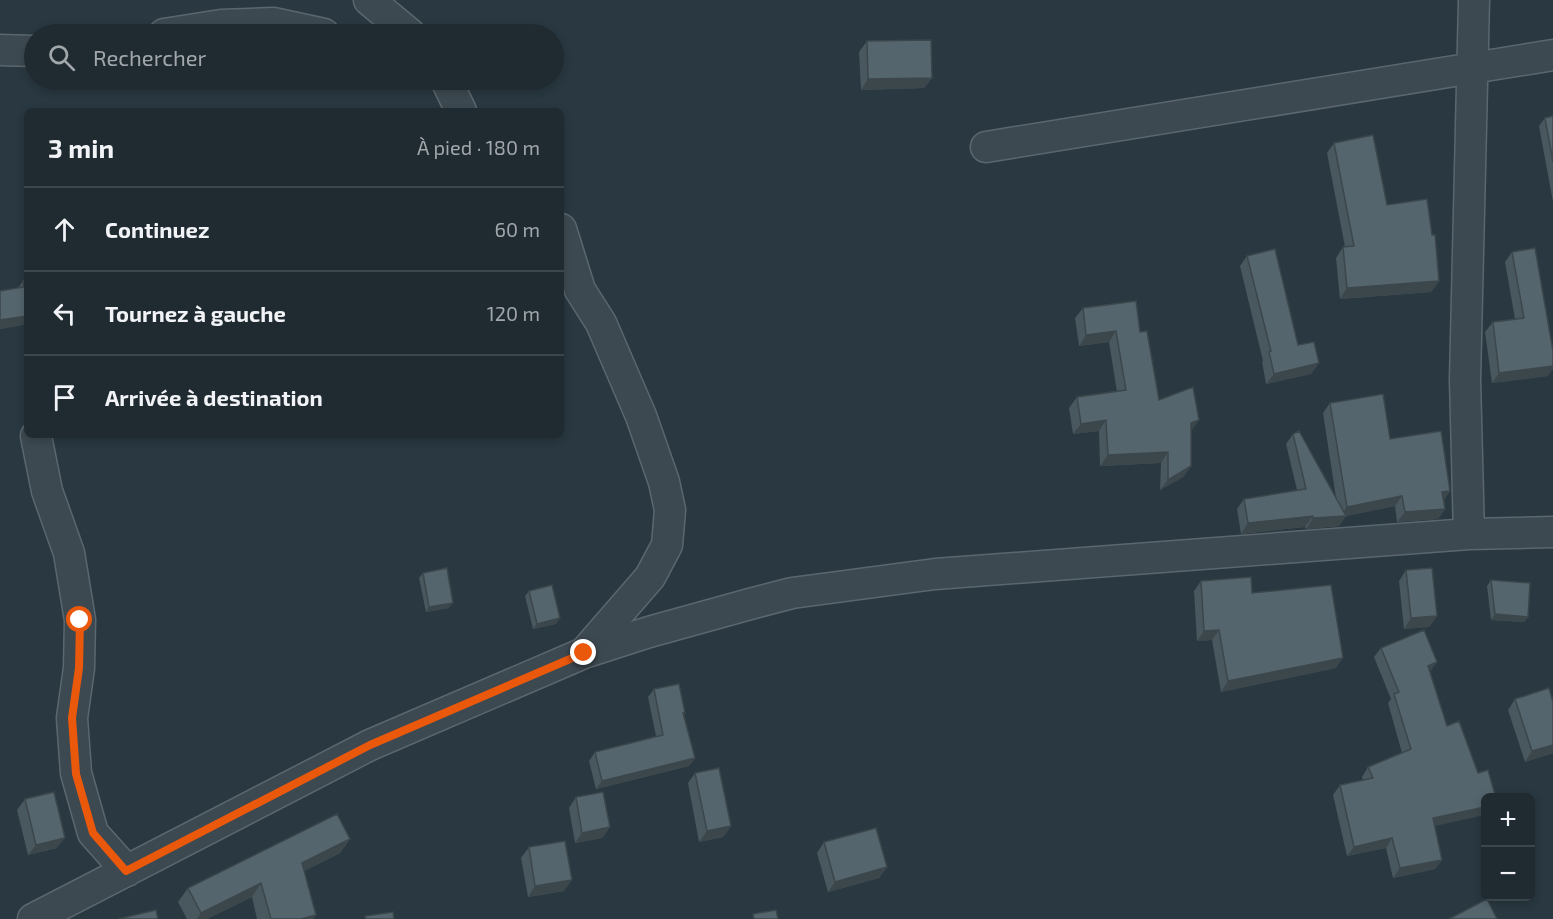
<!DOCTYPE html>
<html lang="fr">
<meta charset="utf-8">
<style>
:root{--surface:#1f2a31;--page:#2c363d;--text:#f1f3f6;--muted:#a1a7ab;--line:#3c464d}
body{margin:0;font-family:"Exo 2",sans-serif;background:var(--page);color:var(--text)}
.controls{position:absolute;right:18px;bottom:18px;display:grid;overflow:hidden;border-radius:9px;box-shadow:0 3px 9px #0003}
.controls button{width:54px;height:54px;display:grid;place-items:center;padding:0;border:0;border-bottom:2px solid var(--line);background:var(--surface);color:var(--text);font:30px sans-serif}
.stop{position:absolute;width:18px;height:18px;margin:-14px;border:4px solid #ea580c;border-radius:50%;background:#fff}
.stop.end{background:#ea580c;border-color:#fff;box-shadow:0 2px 6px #0008}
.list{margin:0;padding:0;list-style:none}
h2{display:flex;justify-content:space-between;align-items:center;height:78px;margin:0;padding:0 24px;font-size:26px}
h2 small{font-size:20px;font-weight:400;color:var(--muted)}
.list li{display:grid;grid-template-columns:39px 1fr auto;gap:18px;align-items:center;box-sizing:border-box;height:84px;padding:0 24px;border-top:2px solid var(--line)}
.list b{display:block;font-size:22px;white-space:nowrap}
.list em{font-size:20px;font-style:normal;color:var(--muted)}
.icon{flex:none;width:33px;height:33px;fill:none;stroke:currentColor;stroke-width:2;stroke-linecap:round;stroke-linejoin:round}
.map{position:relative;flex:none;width:1553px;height:919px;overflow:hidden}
.search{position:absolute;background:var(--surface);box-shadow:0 3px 9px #0003;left:24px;top:24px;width:540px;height:66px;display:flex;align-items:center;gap:15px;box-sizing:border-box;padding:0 21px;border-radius:33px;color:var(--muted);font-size:22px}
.panel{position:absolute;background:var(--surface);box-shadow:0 3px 9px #0003;left:24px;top:108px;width:540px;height:330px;border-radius:9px}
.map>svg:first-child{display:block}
</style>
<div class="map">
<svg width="1553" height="919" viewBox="0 0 1553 919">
<rect width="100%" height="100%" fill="#293841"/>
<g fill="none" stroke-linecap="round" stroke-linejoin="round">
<defs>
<path id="minor" d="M369,0L410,34
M164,34L221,25L273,23L324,34
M0,50L34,51
M446,80L461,111
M986,147L1553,55
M561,229L580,290L601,323L641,416L664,482L670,510L667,545L650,577L584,653
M36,436L47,491L69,553L80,620L79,668L72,718L76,773L93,833L127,871
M1469,534L1465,380L1474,0
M33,919L370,745L584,653L649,632L750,604L792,593L935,574L1469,534L1553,532"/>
</defs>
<use href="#minor" stroke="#5b676e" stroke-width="33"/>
<use href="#minor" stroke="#3d4951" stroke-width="30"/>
</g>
<path fill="#49575e" d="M867,41L932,78L924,88L861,90L859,52Z
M1553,116V202L1539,126L1545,118Z
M1334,143L1387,205L1439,281L1431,292L1340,299L1336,258L1343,247H1345L1327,153Z
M27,149V187L24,153Z
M1512,252L1548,376L1492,383L1485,332L1493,322L1515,319L1505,262Z
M1247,256L1298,345L1319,363L1311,374L1266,384L1262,362L1263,361L1240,266Z
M23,281H27V324L0,329L18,288Z
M1083,308L1140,332L1159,400L1191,430V466L1183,477L1160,490L1161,463L1100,466L1099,431L1073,434L1069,408L1077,397L1117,392L1109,342L1079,346L1075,318Z
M1330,403L1390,439L1450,491L1444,500L1445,509L1438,519L1397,522L1395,506L1346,516L1339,526L1306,529L1305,527L1241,534L1237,509L1244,499L1297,490L1286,444L1293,434L1336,498L1323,413Z
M1406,570L1437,616L1429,627L1404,629L1399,581Z
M423,573L449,608L426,612L419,578Z
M1491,580L1528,617L1524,622L1491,620L1487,586Z
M1201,581L1252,593L1336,668L1221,692L1212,640L1197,641L1194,591Z
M529,591L556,624L533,629L525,596Z
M1381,648L1437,662L1430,671L1447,726L1478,773L1495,795L1493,798H1485L1434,826L1442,860L1435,869L1393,878L1386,848L1347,856L1333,795L1340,785L1363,780L1362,777L1368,767L1402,753L1388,703L1391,699L1374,657Z
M654,689L684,715L695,758L689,766L596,789L589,761L595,752L656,736L648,697Z
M1515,699L1553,753L1525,762L1508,710Z
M695,773L731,826L723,837L699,842L688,783Z
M576,797L610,827L602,838L575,843L569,808Z
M25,799L57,848L28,855L17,810Z
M350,839L340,853L304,871L316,915L313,919H257L252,897L207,919H187L178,902L188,888Z
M824,842L887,867L879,878L828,892L817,853Z
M529,847L564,891L528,897L521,858Z"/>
<path fill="#3c474c" d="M932,78L924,88L861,90L868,79Z
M1439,281L1431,292L1340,299L1347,288Z
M27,316V324L0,329V320Z
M1116,331L1109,342L1079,346L1086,335Z
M1319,363L1311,374L1266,384L1274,374Z
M1553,366V369L1548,376L1492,383L1499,373Z
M1106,420L1099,431L1073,434L1081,424Z
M1199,420L1192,430L1191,423Z
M1168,452L1161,463L1100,466L1108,455Z
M1191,466L1183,477L1160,490L1168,480Z
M1450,491L1443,501L1442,492Z
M1402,496L1395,506L1346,516L1339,526L1306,529L1313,518L1340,516L1347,507Z
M1445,509L1438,519L1397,522L1405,512Z
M1313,516L1305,527L1241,534L1248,523Z
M453,603L449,608L426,612L429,607Z
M1495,614L1528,617L1524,622L1491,620Z
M1437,616L1429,627L1404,629L1411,618Z
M560,618L556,624L533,629L537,624Z
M1219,630L1212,640L1197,641L1204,631Z
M1343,658L1336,668L1221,692L1228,681Z
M1437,662L1430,672L1428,666Z
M1553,745V753L1525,762L1532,751Z
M695,758L689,766L596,789L602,781Z
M1485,807V815L1426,828L1433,818Z
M731,826L723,837L699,842L707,831Z
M610,827L602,838L575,843L582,833Z
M65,838L57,848L28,855L36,845Z
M1392,838L1386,848L1347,856L1354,847Z
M350,839L340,853L292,877L302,863Z
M1442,860L1435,869L1393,878L1400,868Z
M887,867L879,878L828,892L835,882Z
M572,880L564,891L528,897L535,886Z
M261,883L252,897L207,919H197L201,913Z
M316,915L313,919H301Z"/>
<path fill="#55656d" stroke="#3c474c" stroke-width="1.5" d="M931,40L932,78L868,79L867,41Z
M1553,116V162L1545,118Z
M1373,135L1387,205L1427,199L1432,235H1435L1439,281L1347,288L1343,247L1354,246L1334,143Z
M1535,248L1553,351V366L1499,373L1493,322L1524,318L1512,252Z
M1275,249L1298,345L1314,342L1319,363L1274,374L1269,352L1271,351L1247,256Z
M23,281H27V316L0,320V291L24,287Z
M1136,301L1140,332L1147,331L1159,400L1193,387L1199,420L1191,423V466L1168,480V452L1108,455L1106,420L1081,424L1077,397L1126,390L1116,331L1086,335L1083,308Z
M1383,394L1390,439L1441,431L1450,491L1442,492L1445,509L1405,512L1402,496L1347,507L1330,403Z
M1299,431L1346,516L1313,518V516L1248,523L1244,499L1306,489L1293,434Z
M447,568L453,603L429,607L423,573Z
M1432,568L1437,616L1411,618L1406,570Z
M1251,577L1252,593L1331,585L1343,658L1228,681L1219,630L1204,631L1201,581Z
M1491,580L1530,583L1528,617L1495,614Z
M552,585L560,618L537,624L529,591Z
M1424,630L1437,662L1428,666L1447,726L1459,721L1478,773L1488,770L1495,795L1491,796L1492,798H1485V807L1433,818L1442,860L1400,868L1392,838L1354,847L1340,785L1373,778L1368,767L1411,749L1394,694L1399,692L1381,648Z
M679,684L685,713H683L695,758L602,781L595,752L663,735L654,689Z
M1549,688L1553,702V745L1532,751L1515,699Z
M719,768L731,826L707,831L695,773Z
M54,792L65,838L36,845L25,799Z
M603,792L610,827L582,833L576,797Z
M337,814L350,839L302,863L316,915L301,919H271L261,883L201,913L188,888Z
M876,828L887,867L835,882L824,842Z
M565,841L572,880L535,886L529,847Z
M1487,899L1497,919H1449Z
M156,910L158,919H118Z
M776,910L778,919H754L753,914Z
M393,912L394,919H366L365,916Z"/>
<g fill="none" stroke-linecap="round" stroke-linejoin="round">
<path stroke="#ea580c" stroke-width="8" d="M80,620L79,668L72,718L76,774L93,833L126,871L370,745L584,653"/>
</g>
</svg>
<div class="controls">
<button>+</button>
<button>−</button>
</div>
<div class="stop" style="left:80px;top:620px"></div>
<div class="stop end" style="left:584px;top:653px"></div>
<div class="search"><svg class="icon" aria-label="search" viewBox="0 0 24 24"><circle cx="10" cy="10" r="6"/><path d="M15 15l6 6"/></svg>Rechercher</div>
<section class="panel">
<h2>3 min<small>À pied · 180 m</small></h2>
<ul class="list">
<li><svg class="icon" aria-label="ahead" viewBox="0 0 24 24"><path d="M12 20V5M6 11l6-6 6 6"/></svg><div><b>Continuez</b></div><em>60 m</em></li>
<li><svg class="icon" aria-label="left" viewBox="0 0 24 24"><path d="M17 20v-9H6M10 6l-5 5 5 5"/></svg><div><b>Tournez à gauche</b></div><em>120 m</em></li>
<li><svg class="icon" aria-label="arrive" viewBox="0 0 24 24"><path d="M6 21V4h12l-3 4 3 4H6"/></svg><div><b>Arrivée à destination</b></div></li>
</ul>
</section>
</div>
